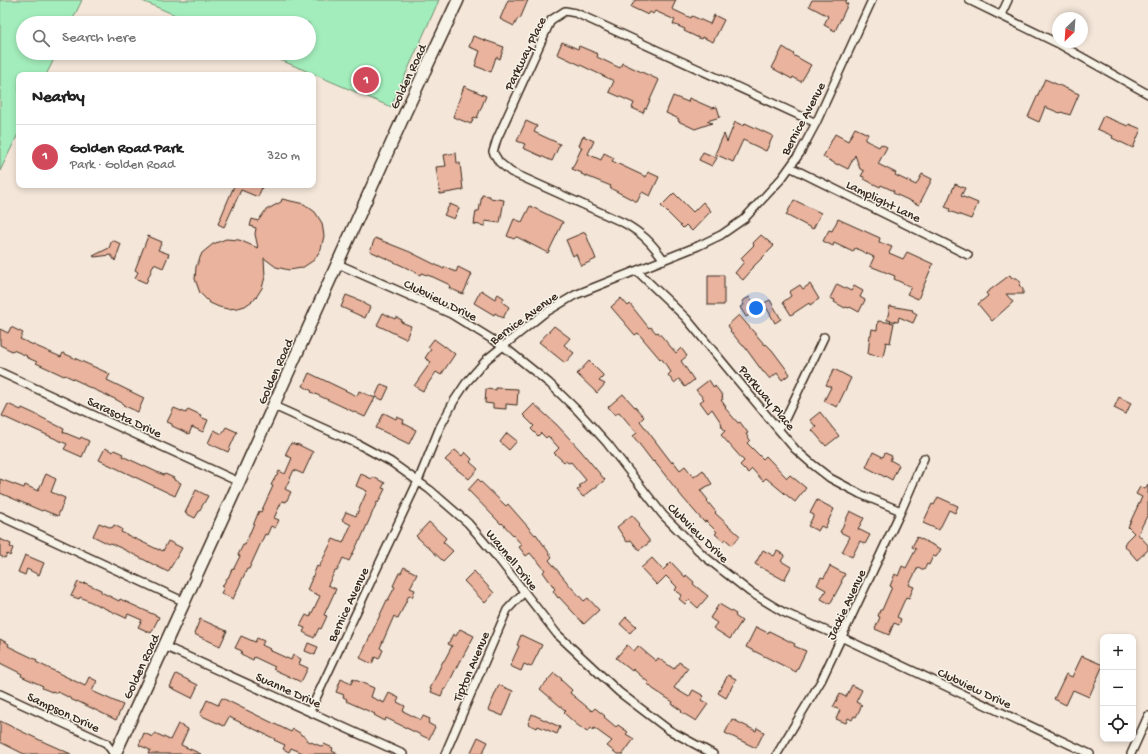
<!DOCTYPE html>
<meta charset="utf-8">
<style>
:root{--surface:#fff;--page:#f2f2f2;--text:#222;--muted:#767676;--line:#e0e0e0;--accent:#d1495b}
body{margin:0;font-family:"Gochi Hand",sans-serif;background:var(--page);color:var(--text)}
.controls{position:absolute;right:12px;bottom:12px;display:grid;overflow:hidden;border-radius:8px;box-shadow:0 2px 6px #0003}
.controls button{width:36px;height:36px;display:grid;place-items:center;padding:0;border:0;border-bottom:1px solid var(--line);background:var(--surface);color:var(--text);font:20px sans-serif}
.compass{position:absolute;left:1052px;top:12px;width:36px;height:36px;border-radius:50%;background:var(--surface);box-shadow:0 2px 6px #0003;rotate:205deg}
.you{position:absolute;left:756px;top:308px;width:14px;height:14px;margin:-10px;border:3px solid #fff;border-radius:50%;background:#1a73e8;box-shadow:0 0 0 6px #1a73e833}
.badge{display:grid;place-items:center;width:26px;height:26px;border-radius:50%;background:var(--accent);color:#fff;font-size:13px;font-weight:700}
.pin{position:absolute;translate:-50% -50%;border:2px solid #fff;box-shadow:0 1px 4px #0006}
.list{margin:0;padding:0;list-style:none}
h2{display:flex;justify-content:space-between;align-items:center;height:52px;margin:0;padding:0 16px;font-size:17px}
h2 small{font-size:13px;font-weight:400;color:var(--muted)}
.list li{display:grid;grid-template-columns:26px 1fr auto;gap:12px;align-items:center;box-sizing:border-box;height:64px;padding:0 16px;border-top:1px solid var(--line)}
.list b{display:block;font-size:15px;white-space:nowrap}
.list p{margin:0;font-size:13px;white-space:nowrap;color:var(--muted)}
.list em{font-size:13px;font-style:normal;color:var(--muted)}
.icon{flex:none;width:22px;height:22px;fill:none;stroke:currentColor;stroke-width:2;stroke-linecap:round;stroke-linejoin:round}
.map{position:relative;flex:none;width:1148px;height:754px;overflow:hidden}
.search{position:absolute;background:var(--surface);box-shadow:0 2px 6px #0003;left:16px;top:16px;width:300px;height:44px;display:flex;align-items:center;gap:10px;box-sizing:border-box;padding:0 14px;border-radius:22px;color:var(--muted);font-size:15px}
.panel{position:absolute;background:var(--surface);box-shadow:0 2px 6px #0003;left:16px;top:72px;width:300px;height:116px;border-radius:8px}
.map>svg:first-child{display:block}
</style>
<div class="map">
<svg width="1148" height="754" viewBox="0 0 1148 754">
<rect width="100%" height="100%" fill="#f4e6d9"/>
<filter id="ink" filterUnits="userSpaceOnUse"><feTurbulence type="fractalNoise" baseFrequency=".025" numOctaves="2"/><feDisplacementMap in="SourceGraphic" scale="8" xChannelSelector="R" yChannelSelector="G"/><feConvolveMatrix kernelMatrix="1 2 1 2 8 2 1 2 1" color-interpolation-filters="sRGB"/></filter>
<g filter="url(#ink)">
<path fill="#a3edbc" stroke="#6f8c6d" d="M0,0H82L71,23H23V53H57L46,75H19V132L0,171Z
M140,0H439L391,107L264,53H309V23H194Z"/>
<path fill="#e9b39d" stroke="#3b2a1e" d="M508,0H528L520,19L518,18L514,26L500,19Z
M635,0H676L672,9L691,18L692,16L710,24L714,15L724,20L713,42L702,37L701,39L684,31L685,29L673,24L675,20L655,11L653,14L650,12L648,15L631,7Z
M812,0H847L845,3L848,4L835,31L824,25L828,16L809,6Z
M473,36L504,47L500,59L496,57L491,72L475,66L480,51L469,47Z
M562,42L578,49L579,46L598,54L597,57L620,68L622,63L659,80L646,109L645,108L643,113L632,108L634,103L609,92L614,81L557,54Z
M783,47L794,54L793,55L811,65L801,82L793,77L792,79L772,68Z
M1045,79L1079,94L1070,115L1061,112L1060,113L1045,107L1039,122L1028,117Z
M464,86L486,96L477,118L474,117L471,124L453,117Z
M673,96L688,102L689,98L712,108L717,107L720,117L707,121L712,123L695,129L678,121L679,119L666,113Z
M1103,116L1128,126L1129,124L1141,129L1133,148L1112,138L1113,136L1097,129Z
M526,121L537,126L534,132L560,144L552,161L523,148L525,144L517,141Z
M735,122L744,126L745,123L773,136L766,151L743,140L733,162L715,154L724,134L727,142Z
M855,128L868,134L865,140L879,147L881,144L887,147L878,164L896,173L895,175L916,185L922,174L932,179L919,205L893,193L894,191L881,185L880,187L864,179V177L861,176L864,171L860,169L855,155L848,169L838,164V165L823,157L835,134L848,141Z
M583,136L594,141L588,154L601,160L604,153L614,158L612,161L646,177L648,172L659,177L650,196L642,192L637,202L610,188L611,186L581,174L582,173L572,169L582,147L579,146Z
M703,152L717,158L712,166L699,160Z
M456,153L457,163H460L463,190L440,194L436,167L446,166L444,155Z
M955,184L965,188L961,196L978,203L971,219L949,211L950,209L945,207Z
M231,185H263L258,197L241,190L224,227L218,224L234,186Z
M674,193L693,212L703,202L711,211L692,231L686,225L683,228L661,206Z
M482,195L490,196V198L504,200L500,223L485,221V226L474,224L476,211H479Z
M282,199L304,204L315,212L322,223L324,236L321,249L314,260L302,268L289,270L276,267L264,258L265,277L262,288L255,299L245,306L238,308L228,309L219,307L210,303L200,293L195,279L196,267L202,253L213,244L226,239L239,240L258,248L255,234L256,228L250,226L252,219L258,221L266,210L281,202Z
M794,200L821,213L813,229L786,215Z
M450,204L459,208L454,219L444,215Z
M530,206L563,222L548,253L517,237H516L514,239L507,236L514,219L522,222Z
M838,219L880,238L879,242L892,247L889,253L903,259L907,252L933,264L918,299L907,294L911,287L894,279L895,276L870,266L874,257L855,248L853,252L834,243L833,246L823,241L829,230L832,231Z
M585,232L596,259L581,266L576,254L573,256L566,240Z
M761,235L774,246L749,271L750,272L743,280L735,273L744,262L741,258L754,245L753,243Z
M148,236L162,242L158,250L169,254L163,268L154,264L146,283L135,278L138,272L135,270Z
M375,238L410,252L444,269L445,267L456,272L458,267L472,274L463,294L449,288L450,285L433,277L421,273L420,275L407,268L370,251Z
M112,240L121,244L115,261L111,255L94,257L93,256L109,248Z
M708,275H724V305H708Z
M1010,275L1012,278H1017L1021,283L1019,285L1023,289V294H1006L1013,302L992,321L978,304L988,296L986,293Z
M810,284L819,299L810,305L809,303L791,315L783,302L791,296L789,292L800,285L803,289Z
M837,284L851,291L854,286L863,291L860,297L865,300L859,312L850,307L849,308L846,307L845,308L834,302L835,300L830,298Z
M481,290L495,299L498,294L504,298L502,302L509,307L503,318L495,313L494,315L474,303Z
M346,295L364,302V304L370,307L365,318L341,307Z
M750,297L757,311L746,317L740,307L744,305L742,301Z
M621,298L628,306L630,304L649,328L651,327L656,333L658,332L676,353L681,348L687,356L681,361L694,380L685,387L679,379L674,383L668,375L671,372L661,358L660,359L638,333L635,335L611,307Z
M770,300L781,319L775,323L764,303Z
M890,306L913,310L912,311L917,314L913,323L899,317L898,322L887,320Z
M383,313L395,319L396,317L402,320L401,322L411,326L406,339L377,325Z
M739,315L765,345L766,344L772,350L790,374L782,380L777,373L770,379L764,372H763L744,346H743L730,331L731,330L728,326L729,325V324Z
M878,321L894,323L890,343L886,342L883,357L868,354L870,335H871L872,329L877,330Z
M554,326L570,338L564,345L574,353L565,363L539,342Z
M11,327L23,333L20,339L61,357L63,353L110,374L107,380L144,398L138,412L123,405L124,404L115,399L84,385V384L65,375L64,376L36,363L37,362L26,357L27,356L13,350L12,351L0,345V329L8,333Z
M434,339L445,347V346L455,354L441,375L436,372L423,391L414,386L431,362L425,358L431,349L428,347Z
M589,361L603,375V377L599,381L605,384L597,393L577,374Z
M834,369L851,378L837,407L824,401L831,387L826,385Z
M309,373L357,396L359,391L375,398L365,417L311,392L312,391L303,386Z
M709,380L714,388L715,386L723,396L722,397L723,399L721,400L726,407L725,408L738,423L740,422L748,433L746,434L750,440L747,443L763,459L766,456L787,478L790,475L806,488L795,502L766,478L763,481L752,469L748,473L740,465L744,461L721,435L725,431L721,425L722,424L712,409L708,413L700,402L704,399L696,390Z
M381,384L389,387L383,400L375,397Z
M496,388L518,389L517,405L506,404V409L493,408V404L485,403L486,389L496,390Z
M623,394L644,417L640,421L672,463L673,461L680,470L685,466L694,477L703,470L712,484L700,490L708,500L707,501L716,512L715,513L740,536L732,545L725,539L723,541L715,534L717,532L706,521L704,522L683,498L654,461L653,462L633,436L637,433L619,412L615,415L608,407Z
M1119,397L1131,403L1126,414L1114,408Z
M8,404L21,410L22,408L33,413L64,429L63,432L80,439L81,437L89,441L82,457L64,449L67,444L27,426L26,427L2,416Z
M534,404L557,425L581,451L605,480L583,497L577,490L581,487L579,486L586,480L571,462L569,463L565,461L564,462L554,453L559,448L548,436L546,438L541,433L538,436L531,429L534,426L523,415Z
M174,408L186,413L188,409L201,415L200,417L208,420L203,432L192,427L189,434L172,426V424L167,422Z
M820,412L839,436L826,446L812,430L816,427L810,420Z
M384,413L396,419L397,417L404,420L403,423L416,430L409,444L376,428Z
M226,427L237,432L228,452L208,443L214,430L222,434Z
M507,433L517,441L509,450L500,442Z
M291,443L297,445V444L313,452L303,474L294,470L285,489L291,492L286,502L282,501L274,518L279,520L275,528L271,526L267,535L265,534L249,569H247L233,599L221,593L224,588L222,587L227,578H228L232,569L233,570L240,556L238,555L243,545H245L259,511L261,512L273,486L271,485L276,476H277L279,471L285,474L292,458L285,455Z
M105,448L113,452L114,450L123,454L122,456L159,473L164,475L165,474L174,478V480L181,483L175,496L99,460Z
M455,450L462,456L465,452L472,459L470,462L478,469L469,479L445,460Z
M873,452L883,457L885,453L892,456L890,460L899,465L892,480L885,476V477L866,467Z
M46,474L56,479L51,492L65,498L58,516L43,510L42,511L0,493V479L24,488L25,485L38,491Z
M361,474L372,479L373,477L385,483L382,488L385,489L378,503L377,502L360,541H359L349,561L343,558L337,571H335L328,585L336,589L324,615L327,616L321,629L319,628L314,638L303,632L305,628L300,626L306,615L310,617L320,596L307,590L317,566L319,567L333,539L343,543L351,525L342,520L346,512L356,516L367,491L356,486Z
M478,479L506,506L508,504L535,535L536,534L552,557L549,560L571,587L584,601L588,598L599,610L584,624L559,597L558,598L553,591L555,589L543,572L545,570L536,559H535L530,553L526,556L519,547L522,545L502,523L501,524L468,490Z
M1148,484V514L1138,534L1148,545V550L1137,560L1124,545L1126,541L1134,533L1128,527L1142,497L1136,494L1140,487L1145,489Z
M196,490L208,496L195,518L185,513Z
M938,497L958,506L955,513L949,510L939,530L923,523L932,504L934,505Z
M817,500L834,509L825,528L821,526L818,531L808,526L814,515L810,513Z
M850,511L864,518L858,529L870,535L865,544L860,541L852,557L842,552L850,537L840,532Z
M632,515L640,524L638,526L649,540V543L639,550L631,540L627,542L617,527Z
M429,522L446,538L443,542L453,551L443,561L416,536Z
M99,523L112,528L114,525L122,529L121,532L159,550V549L163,551L168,541L182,548L168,572L125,550L110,543L109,544L93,536Z
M917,537L941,549L936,557L933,556L929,565L927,564L924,570L918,567L909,585L914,587L909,598L906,597L897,617L901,619L899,625L894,623L889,635L875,629L880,617L878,616L880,610H882L892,587L890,586L895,574L898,576L902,566L906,568L916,549L912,547Z
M0,539L11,544L10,547L13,548L10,556L7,554L5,558L0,556Z
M763,550L774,556L777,551L785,555L781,561L791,567L784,580L755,564Z
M25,555L44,563L39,575L27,569L25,575L18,572Z
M652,558L663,570L671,562L685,577L686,575L694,582L693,584L708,596L698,608L689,600L685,604L679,599L682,595L675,590L677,587L666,576L657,585L641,568Z
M830,566L845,574L841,582H842L830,604L821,599L826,590L817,585L821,577L824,578Z
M404,567L417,574L410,588L415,590L412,597L409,595L398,619L394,616L380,648L383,650L379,659L375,657L372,664L360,658L387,600H388L395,587L393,586L399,573H401Z
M474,571L494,593L485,603L464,581Z
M78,582L84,584L85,583L101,590V592L119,601L120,599L159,617L151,633L138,627L142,620L128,614L126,618L80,597L79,599L71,596Z
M719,604L736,614L735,616L742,621L730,639L713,628L717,623L710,618Z
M626,617L636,626L630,633L620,624Z
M200,619L227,631L220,646L194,634Z
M756,627L768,633L769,631L795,644L794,646L806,651L796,672L746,647Z
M460,629L474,636L461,660H460L446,689H444L441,696L431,692L432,690L430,689L443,661H444L452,646L448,644L453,634L456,636Z
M521,635L542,645L531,667L524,664L521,671L510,666L519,646L517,645Z
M241,636L255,642L257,638L264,641L262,645L270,649L269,650L291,660L293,655L301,659L299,664L308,668L301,682L273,669L275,667L254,657L253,660L241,654L242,651L235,648Z
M0,639L9,644L8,646L37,660L36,662L85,686L89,677L97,681L92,691L123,705L116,720L77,701V702L70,699V698L58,692L57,693L52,691V692L42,688L43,686L21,676L22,674L0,663Z
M308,643L318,647L315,655L305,651Z
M627,645L634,651L638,646L656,661L658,658L674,669L679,662L688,668L674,688L689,697L693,690L704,696L701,700L708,704L696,721L681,712L682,711L672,704L673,702L653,689L647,683L648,682L633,669L632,671L616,658Z
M1082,656L1103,665L1089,697L1073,690L1066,705L1054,699L1066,674L1072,677Z
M554,673L562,679L561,680L572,690L570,693L592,711L595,708L605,716L604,717L616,727L618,725L628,732L626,734L634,739L623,754H617L607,746L612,741L594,728L593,730L590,728L587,732L576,724L564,713L566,711L540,689Z
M176,674L198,685L192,698L170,687Z
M728,675L736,679L726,698L718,693Z
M341,679L351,684L353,679L374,688L371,697L384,703L389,693L399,698L397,702L405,706L403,711L421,720L423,716L430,719L428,723L435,727L429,739L386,718L385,721L374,715L375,714L346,701L347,699L343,697L344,695L336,692Z
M499,685L513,691L503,716L488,710Z
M852,685L862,690L856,702L862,705L856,717L854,716L852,720L848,718L846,723L836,719L840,710L833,707L840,694L846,697Z
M222,698L291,732L293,729L300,733V734L307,738L306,740L323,747L324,744L333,748L332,751L338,754H305L291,748L289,752L283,749L285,745L274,740L275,739L229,717L224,726L200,715L207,700L218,705Z
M532,714L560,727L557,734L538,726L537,728L528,724Z
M732,719L756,731L757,728L764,732L756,748L725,733Z
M0,721L44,742L71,754H24L0,742Z
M178,724L188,729L181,745L201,754H148L150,750L139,745L144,733L153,737L155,733L170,740Z
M478,737L488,742L482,754H470Z"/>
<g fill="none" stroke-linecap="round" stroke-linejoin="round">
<defs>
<path id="street" d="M969,0L1057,43L1148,94
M1001,15L1008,0
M790,167L968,255
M664,260C651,242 643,234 624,223L511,172L499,162L493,152L497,139L551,20L565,11L576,13L816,123
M338,264L451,314L503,346L549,383L578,411L607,443L663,515L704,556L750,592L783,612L843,638L1090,754
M637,271L686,318L778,429L795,449L812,464L830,478L860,494L901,511
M0,372L239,482
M274,406L358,444L391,462L430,490L468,523L501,562L557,634L619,692L669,730L713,754
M778,429L786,417L824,337
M0,516L185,602
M164,646L403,754
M0,694L106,743L114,754
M310,711L418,481L440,427L454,401L466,383L487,359L543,314L575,295L698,246L721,235L744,219L782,178L800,153L816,123L872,0
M445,754L507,610L524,592
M777,754L821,681L901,511L924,458
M1131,754L1148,716"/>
<path id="secondary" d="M115,754L239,482L406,111L458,0"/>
</defs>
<use href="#street" stroke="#3b2a1e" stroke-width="10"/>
<use href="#secondary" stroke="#3b2a1e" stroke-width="14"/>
<use href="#street" stroke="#f7f3e8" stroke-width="7"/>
<use href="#secondary" stroke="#f7f3e8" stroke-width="11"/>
</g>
</g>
<g text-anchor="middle" stroke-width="3" stroke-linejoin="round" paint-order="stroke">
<g font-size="13" fill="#3b2a1e" stroke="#f7f3e8">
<text transform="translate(524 53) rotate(-64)" y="5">Parkway Place</text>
<text transform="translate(407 76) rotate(-65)" y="5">Golden Road</text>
<text transform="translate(802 118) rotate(-62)" y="5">Bernice Avenue</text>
<text transform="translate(884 200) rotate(26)" y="5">Lamplight Lane</text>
<text transform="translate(441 299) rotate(26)" y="5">Clubview Drive</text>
<text transform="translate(523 317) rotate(-36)" y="5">Bernice Avenue</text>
<text transform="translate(274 371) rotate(-66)" y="5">Golden Road</text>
<text transform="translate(768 397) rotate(50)" y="5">Parkway Place</text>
<text transform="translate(125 416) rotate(25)" y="5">Sarasota Drive</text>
<text transform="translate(699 532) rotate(44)" y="5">Clubview Drive</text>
<text transform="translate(513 559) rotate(51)" y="5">Waunell Drive</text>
<text transform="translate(347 604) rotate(-65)" y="5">Bernice Avenue</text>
<text transform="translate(845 604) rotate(-65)" y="5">Jackie Avenue</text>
<text transform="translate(140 666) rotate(-65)" y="5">Golden Road</text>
<text transform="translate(470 666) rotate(-67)" y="5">Tipton Avenue</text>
<text transform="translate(975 687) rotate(25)" y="5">Clubview Drive</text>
<text transform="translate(289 689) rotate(24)" y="5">Suanne Drive</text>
<text transform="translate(64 711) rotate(25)" y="5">Sampson Drive</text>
</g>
</g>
</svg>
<div class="controls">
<button>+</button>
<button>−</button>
<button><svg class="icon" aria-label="locate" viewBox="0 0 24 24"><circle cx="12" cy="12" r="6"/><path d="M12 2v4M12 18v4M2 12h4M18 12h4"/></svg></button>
</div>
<svg class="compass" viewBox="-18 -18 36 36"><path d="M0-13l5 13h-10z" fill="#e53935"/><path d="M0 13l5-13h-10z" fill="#767676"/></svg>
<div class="you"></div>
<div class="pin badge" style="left:366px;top:80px">1</div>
<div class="search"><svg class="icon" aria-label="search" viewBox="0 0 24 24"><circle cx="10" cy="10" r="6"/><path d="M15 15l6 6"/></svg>Search here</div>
<section class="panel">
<h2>Nearby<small></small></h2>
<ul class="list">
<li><span class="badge">1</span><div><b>Golden Road Park</b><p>Park · Golden Road</p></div><em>320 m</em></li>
</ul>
</section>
</div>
